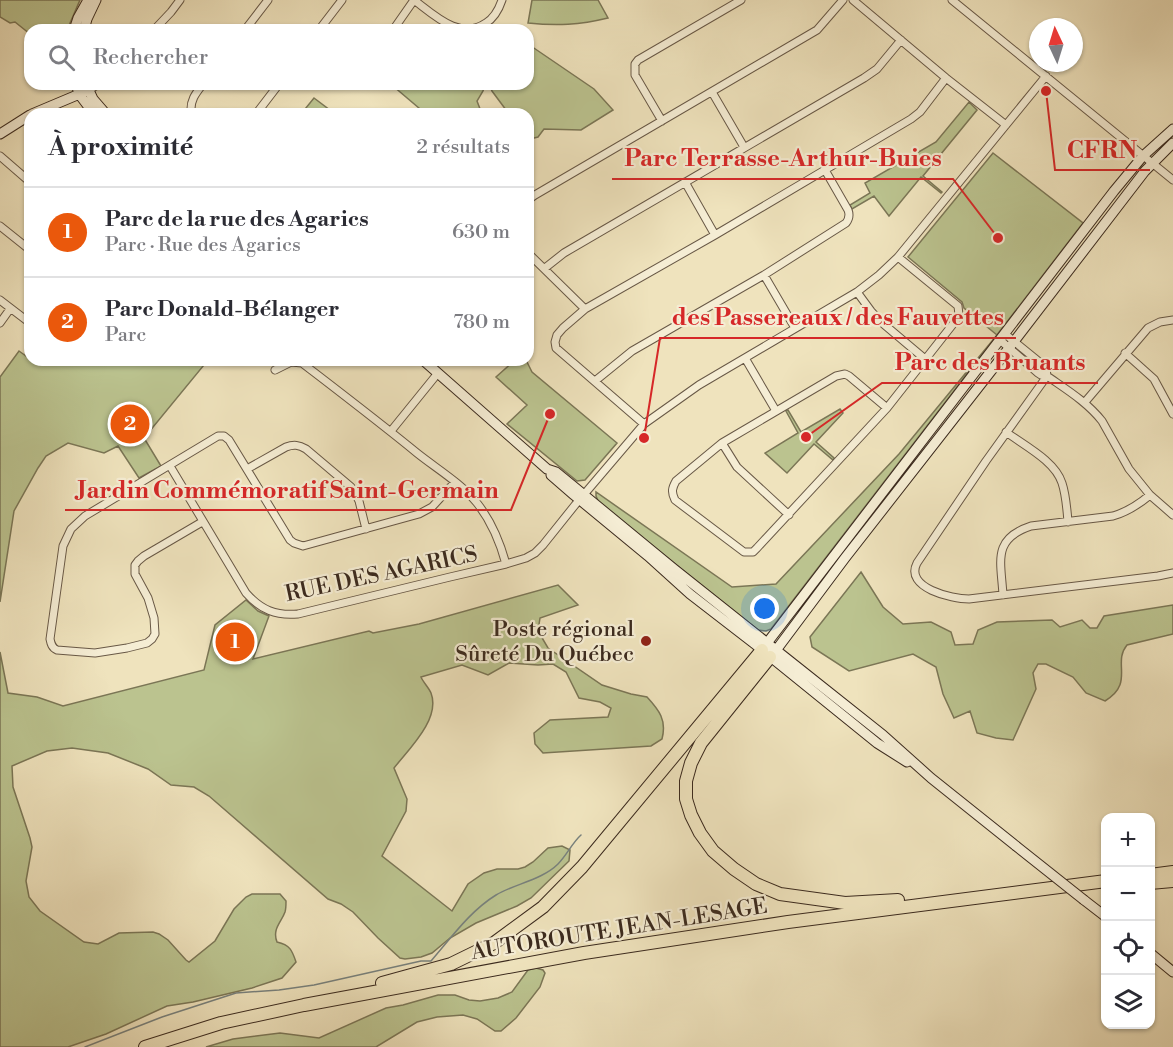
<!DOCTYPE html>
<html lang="fr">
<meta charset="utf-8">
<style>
:root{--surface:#fff;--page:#f7f7f7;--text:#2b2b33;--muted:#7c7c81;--line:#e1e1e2;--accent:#ea580c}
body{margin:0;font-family:"Libre Bodoni",serif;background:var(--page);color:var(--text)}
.controls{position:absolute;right:18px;bottom:18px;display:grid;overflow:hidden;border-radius:12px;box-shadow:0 2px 4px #0004}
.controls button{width:54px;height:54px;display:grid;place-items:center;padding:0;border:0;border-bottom:2px solid var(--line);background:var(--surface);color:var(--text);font:30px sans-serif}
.compass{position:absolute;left:1029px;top:18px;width:54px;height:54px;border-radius:50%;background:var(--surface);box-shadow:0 2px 4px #0004;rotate:356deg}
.you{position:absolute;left:765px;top:609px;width:21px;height:21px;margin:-15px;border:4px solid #fff;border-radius:50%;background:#1a73e8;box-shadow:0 0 0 9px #1a73e833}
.badge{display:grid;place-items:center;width:39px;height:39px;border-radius:50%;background:var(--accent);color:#fff;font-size:20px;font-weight:700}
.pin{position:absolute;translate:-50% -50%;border:3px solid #fff;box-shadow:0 2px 6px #0006}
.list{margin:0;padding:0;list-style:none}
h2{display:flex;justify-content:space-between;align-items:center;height:78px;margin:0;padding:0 24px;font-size:26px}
h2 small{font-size:20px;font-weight:400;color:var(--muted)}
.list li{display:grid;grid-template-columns:39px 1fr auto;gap:18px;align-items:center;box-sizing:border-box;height:90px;padding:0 24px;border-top:2px solid var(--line)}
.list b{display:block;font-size:22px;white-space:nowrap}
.list p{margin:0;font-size:20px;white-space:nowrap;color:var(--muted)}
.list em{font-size:20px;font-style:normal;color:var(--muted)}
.icon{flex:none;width:33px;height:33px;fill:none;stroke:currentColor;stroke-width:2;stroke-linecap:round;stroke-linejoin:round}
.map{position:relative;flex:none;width:1173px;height:1047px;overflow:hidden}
.search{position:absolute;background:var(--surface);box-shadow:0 2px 4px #0004;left:24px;top:24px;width:510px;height:66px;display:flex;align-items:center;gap:15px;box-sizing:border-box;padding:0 21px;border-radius:18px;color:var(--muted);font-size:22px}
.panel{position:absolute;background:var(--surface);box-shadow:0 2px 4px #0004;left:24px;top:108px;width:510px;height:258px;border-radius:18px}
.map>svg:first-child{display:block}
</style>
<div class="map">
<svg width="1173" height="1047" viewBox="0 0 1173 1047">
<rect width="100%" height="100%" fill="#efe3bd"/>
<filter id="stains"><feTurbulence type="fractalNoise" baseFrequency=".00333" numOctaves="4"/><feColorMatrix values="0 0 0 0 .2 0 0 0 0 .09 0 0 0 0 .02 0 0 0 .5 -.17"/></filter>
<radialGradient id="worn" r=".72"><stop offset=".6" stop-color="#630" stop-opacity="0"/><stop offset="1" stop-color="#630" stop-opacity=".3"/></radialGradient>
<path fill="#bbc38f" stroke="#7b7656" stroke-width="1.5" d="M0,0H80L67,30H30V34L15,22L10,23L0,17Z
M532,0H598L608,18C579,25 557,26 528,23Z
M528,44L594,89L613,110L581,130L544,129L538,137L530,139L528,137V114H509L492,91L489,84H528Z
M395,84H485L483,91L477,101L482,114H426L393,86Z
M314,98L334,113L336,114H301Z
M969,102L977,110L923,176L942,192L941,193L921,177L889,216L874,196L852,209L850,205L870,193L865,183L936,142Z
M993,153L1083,223L771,629L766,631L758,630L599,503L596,496V492L732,587L776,584L899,454L997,335L964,308L962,302L908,257Z
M19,351L37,364L40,360H197L204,365L144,438L161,466L139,478L118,446L104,453L68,443L46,456L38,468L14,511L0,602V377Z
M515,360H526L532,372L617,443L585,480L577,481L507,424L527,405L496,377Z
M840,409L843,413L816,442L834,458L833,460L814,444L787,473L765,453L798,433L786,411L788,410L801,432Z
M861,572L883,607L903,624L931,622L951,632L955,645L973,644L978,630L997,622L1052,620L1060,627L1082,620L1090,628H1097L1104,616L1173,605V634L1127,645C1112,663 1135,683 1105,701L1086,693L1073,677L1046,664H1038L1033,673L1036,689L1013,740L996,738L977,733L970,711L954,718L943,694L936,667L913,654L849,671L812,647L810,637Z
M558,585L578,605L540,618L538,631L548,648L602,685L631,694L647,697C659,710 667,720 662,739L651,746L543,753L535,744L534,733L550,720L608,717L611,708L600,702L579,698L566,672L553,664L538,665L509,663L488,675L462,665L421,677C423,682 429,688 431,693C441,719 408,750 394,768L407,799L406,811L382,856L452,911L468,884L484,873L497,869H518L525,867L533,862L548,848L562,846L570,850L569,861L531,898L517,906L476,923L450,938L432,953L421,957L405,959L400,958L378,938L353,912L341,904L328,899L209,796L194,787L171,785L148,769L108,753L72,748L47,751L12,766L13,787L30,838L32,847L26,881L29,897L40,911L84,942L98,944L119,933L153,932L159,934L168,940L186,960L189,962L215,941L234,909L246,897L252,894H280L286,901C286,904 286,909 285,912C281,923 272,929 277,942C290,945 292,950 296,962L282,978L252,988L193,1002L167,1006L106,1034L68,1047H0V652L8,693L37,697L63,706L204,670L215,625L246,600L258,611L269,616L253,659L369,631L373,633L419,624Z
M536,968L543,970L545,973L540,987L516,1018L501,1031H495L477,1019L463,1015L437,1017L417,1022L376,1047H206L233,1039L280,1033L319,1038L386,1008L403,1005L438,995H455L469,1000L480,1001L498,998L512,992L528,970Z"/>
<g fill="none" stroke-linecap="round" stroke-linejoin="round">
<path stroke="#78817d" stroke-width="1.5" d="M285,110L291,114
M85,1047L162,1017L236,993L279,990L314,985L421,961H431C451,938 470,911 496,895C514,884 542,880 558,864C567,855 572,843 581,835"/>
<defs>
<path id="street" d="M414,0C434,15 460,41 486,23C494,18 499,9 502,0
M853,0L946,78L1006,125
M952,0L1173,180
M154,30L171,12L180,0
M245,30L268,0
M319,30L342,0
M393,30L414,0
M338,84H349
M89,90L99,84
M712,92L744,147
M193,114L191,112C190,100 196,93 203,84
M256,114L279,84
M662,121L635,75V64L638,60L741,0
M0,156L30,182
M685,182L715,235
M528,200L535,195L817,30L843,0
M0,226L30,250
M528,253L585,309
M545,268L564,253L864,78L877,69L901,40
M764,275L795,328
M857,292L871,311L880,321L925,359
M0,300L30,323
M0,323L10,309
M1005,334L1043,365L1046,369L1047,376
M1000,340L1038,373L1041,375L1047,376C1067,390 1087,402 1102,421L1129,469L1150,495L1173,515
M1125,353L1154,379L1173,414
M745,358L776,411
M275,370L291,362L302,363C341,393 379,422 417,453C437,469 461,483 477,503C492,522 500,542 506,564
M1047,376L986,461L917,563C904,588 952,599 969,599L1158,576L1173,573
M595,381L632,351L764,275L846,223C849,219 850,215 848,210L825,170
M1085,402L1148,328L1160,322L1173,320
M887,408L849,376L845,374L836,376L722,443L676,481C672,488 671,492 675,500L744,552H753L757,548L887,408L957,319L959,315L958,306L898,257
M644,424L556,348L555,342L557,335L563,328L585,309L715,235L911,119L920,112L946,78
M391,431L438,373
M1006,432C1025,446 1055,461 1062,483C1066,495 1067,509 1068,522
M722,443L737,467L789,515
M170,466L246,593C261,610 276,616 298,614L450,577L506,564L526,558L535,553L543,545L575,505L644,424L699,385L857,292L879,275L898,257L1046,76
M247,469L286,447C294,444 299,445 306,449L351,487L355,493L359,501L366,529
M202,522L144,556L138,561L135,565V574L148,598L154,618L155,634L152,639L147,643L127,648L95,653L57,650C52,648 51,644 50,639L63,546L71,529L85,516L218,436H224L229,440L290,540L294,543L303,546L419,514L432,507L455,482
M1003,595C1001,561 992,539 1031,526L1113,516C1127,512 1138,505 1150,495"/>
<path id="secondary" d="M74,30L78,18L88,0
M84,30L87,19L96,0
M76,84L79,94L94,114
M87,86L93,99L106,114
M32,114L89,90
M0,134L30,115
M423,360L547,469L556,472L578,490L674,569L883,735L931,778L1016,846
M551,475L574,495L648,556L690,594L756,645L877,743L907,762
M764,647L1114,191L1143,156L1173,129
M774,653L845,558L1009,348L1125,197L1145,171L1173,143
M1084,900L1106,917
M1150,953L1173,972"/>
<path id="highway" d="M770,657L701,743L691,763L686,781V799L691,815L700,833L713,851L734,869L756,884L780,894L845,903L898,900
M1150,875L1173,872
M1150,883L1173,881
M382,983L451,964L494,943L543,907L582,867L762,650
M145,1047L221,1023L304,1005L584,953L788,922L1106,881"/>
</defs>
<use href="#street" stroke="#685846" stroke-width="9"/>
<use href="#secondary" stroke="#3b2a1e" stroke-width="11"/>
<use href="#highway" stroke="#3b2a1e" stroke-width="14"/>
<use href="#street" stroke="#f5edd4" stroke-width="7"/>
<use href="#secondary" stroke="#f5edd4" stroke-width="9"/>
<use href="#highway" stroke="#efe3bd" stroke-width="12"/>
<defs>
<path id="secondary-bridge" d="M1016,846L1084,900"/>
</defs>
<use href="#secondary-bridge" stroke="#3b2a1e" stroke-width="11" stroke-linecap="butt"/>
<use href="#secondary-bridge" stroke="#f5edd4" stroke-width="9"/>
</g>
<circle fill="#8f2418" stroke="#f5edd4" stroke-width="2" cx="646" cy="641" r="6"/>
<g text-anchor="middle" stroke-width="4.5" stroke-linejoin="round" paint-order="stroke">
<g font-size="22" fill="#3b2a1e" stroke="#f5edd4">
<text transform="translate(381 573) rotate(-12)" y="8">RUE DES AGARICS</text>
<text transform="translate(619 928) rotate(-9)" y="8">AUTOROUTE JEAN-LESAGE</text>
</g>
<g font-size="22" fill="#3b2a1e" stroke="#f5edd4" text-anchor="end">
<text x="634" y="636">Poste régional<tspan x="634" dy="25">Sûreté Du Québec</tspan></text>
</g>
</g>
<path fill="none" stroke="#d62828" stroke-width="2" d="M1046 91L1055 170H1150M998 238L953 179H612M644 438L660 338H1016M806 437L882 383H1098M550 414L511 510H65"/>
<g fill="#d62828" stroke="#f5edd4" stroke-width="2">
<circle cx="1046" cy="91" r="6"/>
<circle cx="998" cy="238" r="6"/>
<circle cx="644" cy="438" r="6"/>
<circle cx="806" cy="437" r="6"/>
<circle cx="550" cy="414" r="6"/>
</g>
<g font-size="24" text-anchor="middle" font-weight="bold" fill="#d62828" stroke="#f5edd4" stroke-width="4.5" stroke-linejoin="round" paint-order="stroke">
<text x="1102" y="158">CFRN</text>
<text x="783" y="166">Parc Terrasse-Arthur-Buies</text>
<text x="838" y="325">des Passereaux / des Fauvettes</text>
<text x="990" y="370">Parc des Bruants</text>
<text x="288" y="498">Jardin Commémoratif Saint-Germain</text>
</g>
<rect width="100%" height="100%" filter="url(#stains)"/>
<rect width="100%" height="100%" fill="url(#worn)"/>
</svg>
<div class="controls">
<button>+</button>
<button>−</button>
<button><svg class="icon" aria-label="locate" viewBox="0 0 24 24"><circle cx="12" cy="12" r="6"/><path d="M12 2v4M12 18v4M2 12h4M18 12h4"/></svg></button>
<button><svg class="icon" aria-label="layers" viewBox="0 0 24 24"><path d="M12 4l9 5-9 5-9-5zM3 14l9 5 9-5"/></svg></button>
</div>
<svg class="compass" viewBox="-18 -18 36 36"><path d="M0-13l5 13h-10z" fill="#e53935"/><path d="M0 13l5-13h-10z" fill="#7c7c81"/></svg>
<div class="you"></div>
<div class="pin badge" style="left:235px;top:642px">1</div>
<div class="pin badge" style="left:130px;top:424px">2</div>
<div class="search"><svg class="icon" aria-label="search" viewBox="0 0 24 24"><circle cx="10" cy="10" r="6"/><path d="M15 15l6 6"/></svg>Rechercher</div>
<section class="panel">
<h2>À proximité<small>2 résultats</small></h2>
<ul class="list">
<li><span class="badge">1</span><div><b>Parc de la rue des Agarics</b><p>Parc · Rue des Agarics</p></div><em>630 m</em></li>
<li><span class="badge">2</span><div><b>Parc Donald-Bélanger</b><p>Parc</p></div><em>780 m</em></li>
</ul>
</section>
</div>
